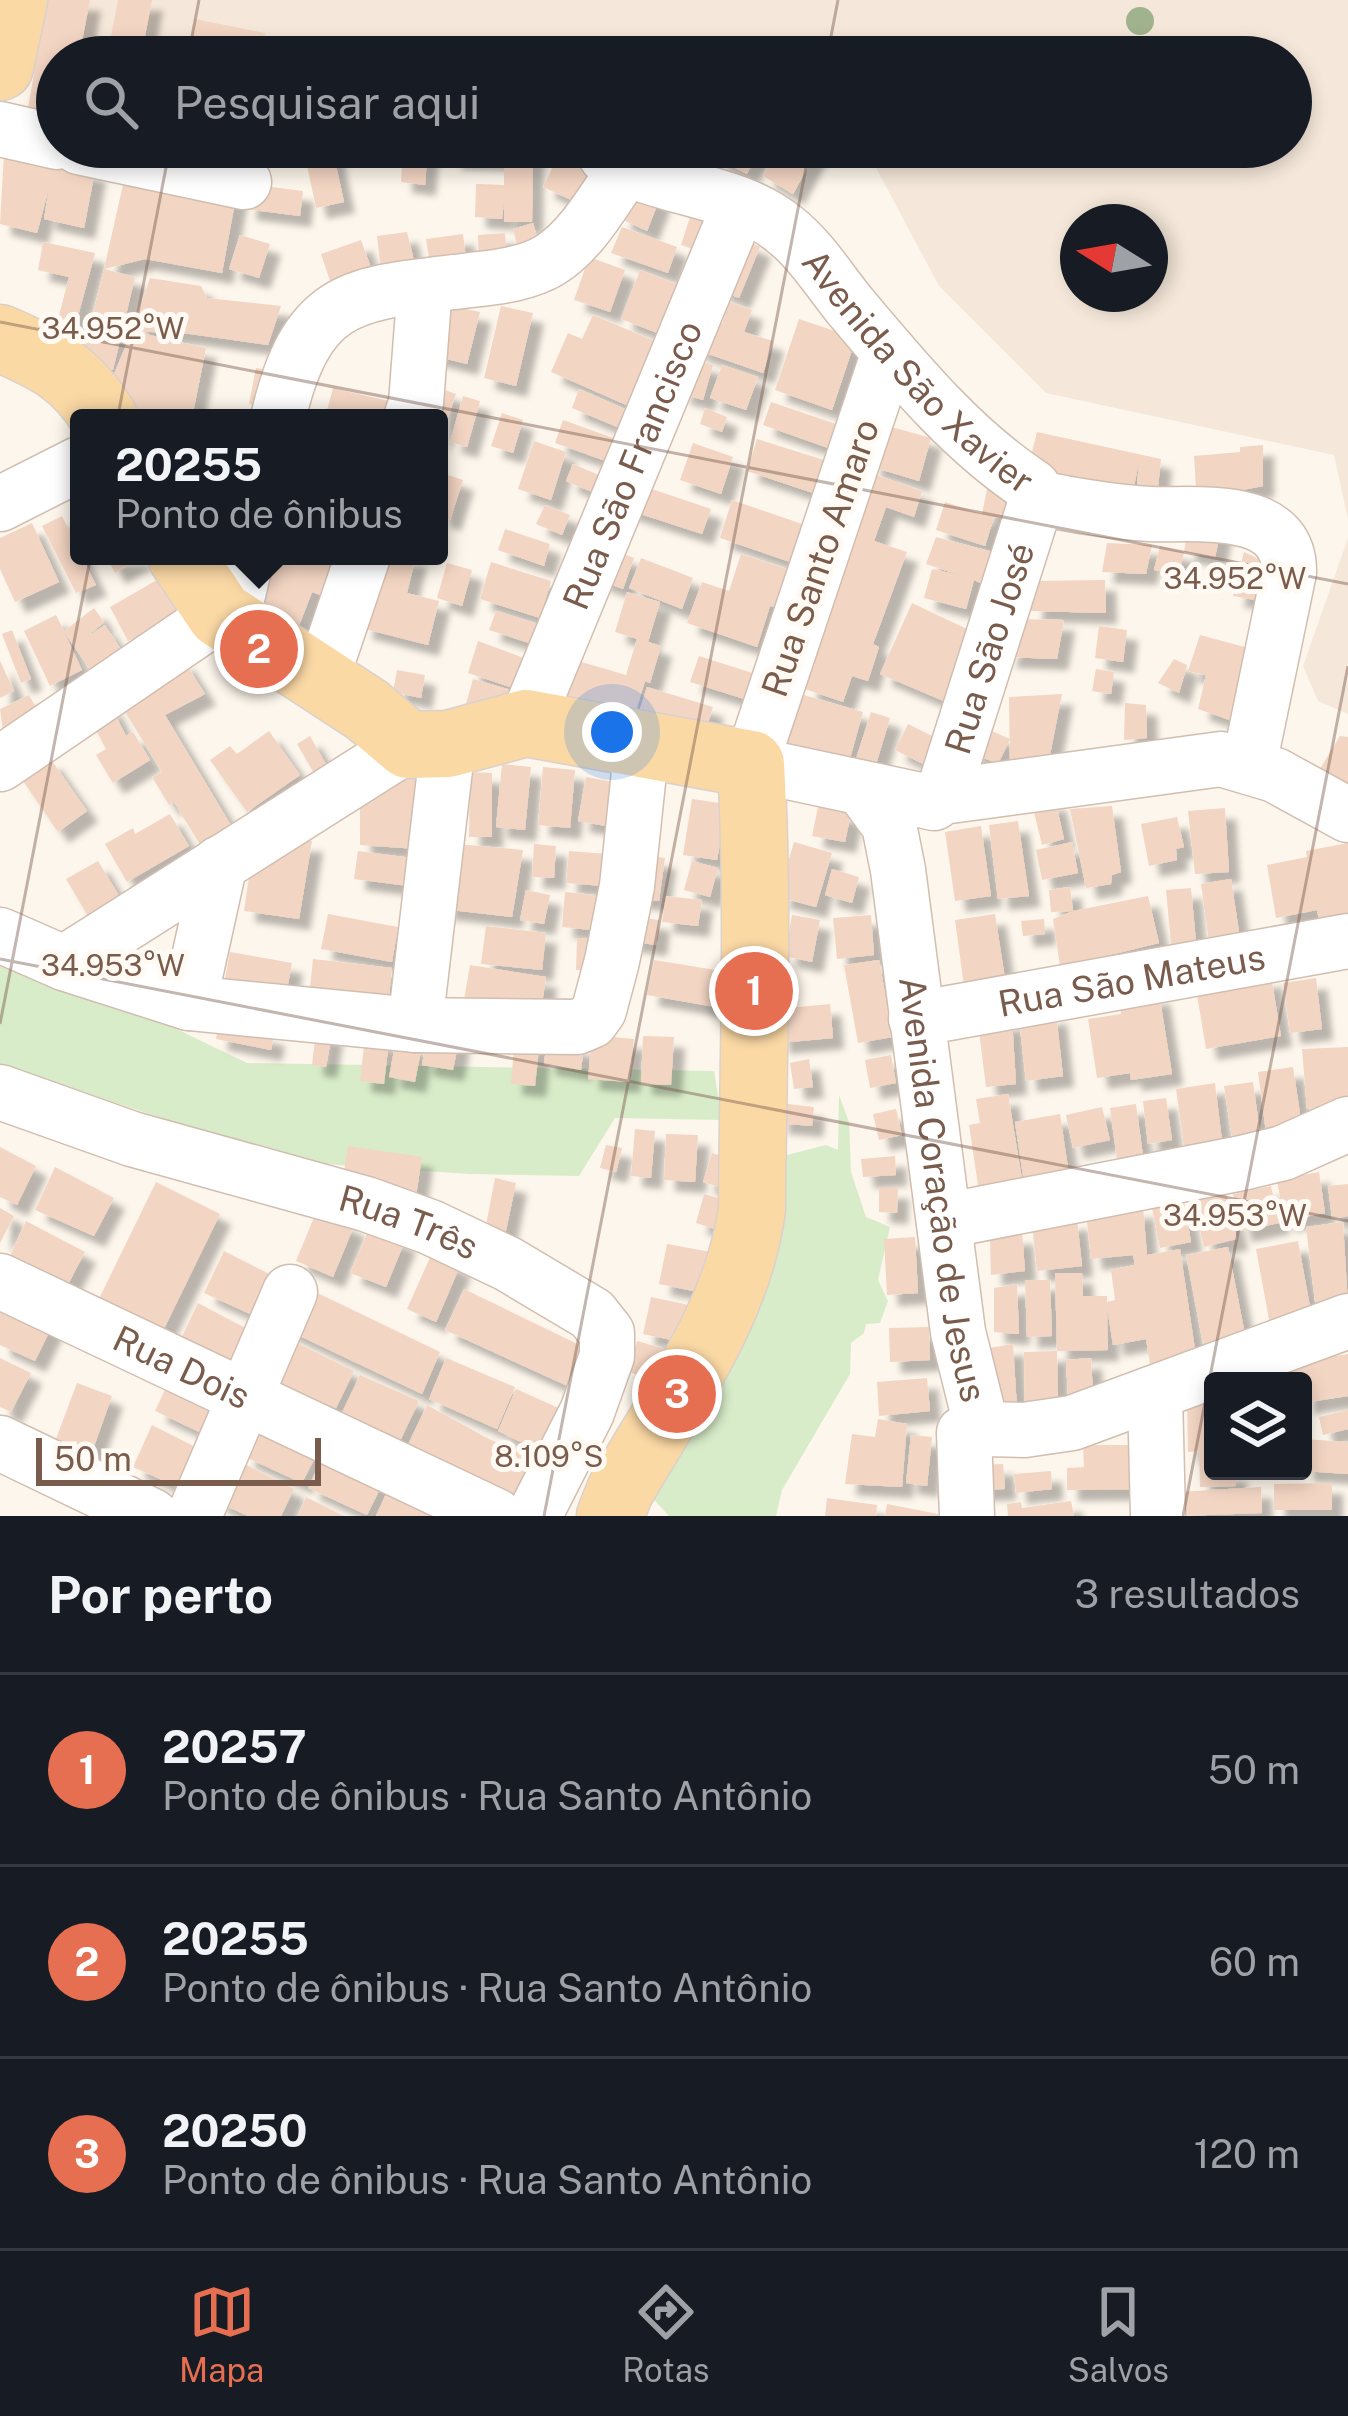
<!DOCTYPE html>
<html lang="pt">
<meta charset="utf-8">
<style>
:root{--surface:#171b24;--page:#242831;--text:#f1f3f6;--muted:#9ea1a6;--line:#363941;--accent:#e76f51}
body{margin:0;font-family:"Public Sans",sans-serif;background:var(--page);color:var(--text)}
.controls{position:absolute;right:36px;bottom:36px;display:grid;overflow:hidden;border-radius:12px;box-shadow:0 6px 18px #0003}
.controls button{width:108px;height:108px;display:grid;place-items:center;padding:0;border:0;border-bottom:3px solid var(--line);background:var(--surface);color:var(--text);font:60px sans-serif}
.compass{position:absolute;left:1060px;top:204px;width:108px;height:108px;border-radius:50%;background:var(--surface);box-shadow:0 6px 18px #0003;rotate:281deg}
.scale{position:absolute;left:36px;bottom:30px;width:285px;box-sizing:border-box;padding-left:12px;border:6px solid #7a5c4d;border-top:0;font-size:33px;line-height:42px;white-space:nowrap;color:#7a5c4d;-webkit-text-stroke:9px #fffaf3;paint-order:stroke}
.you{position:absolute;left:612px;top:732px;width:42px;height:42px;margin:-30px;border:9px solid #fff;border-radius:50%;background:#1a73e8;box-shadow:0 0 0 18px #1a73e833}
.badge{display:grid;place-items:center;width:78px;height:78px;border-radius:50%;background:var(--accent);color:#fff;font-size:39px;font-weight:700}
.pin{position:absolute;translate:-50% -50%;border:6px solid #fff;box-shadow:0 3px 12px #0006}
.popup{position:absolute;left:70px;top:409px;width:378px;height:156px;box-sizing:border-box;display:grid;place-content:center;border-radius:12px;background:var(--surface);filter:drop-shadow(0 3px 9px #0005);font-size:39px;white-space:nowrap;color:var(--muted)}
.popup b{font-size:45px;color:var(--text)}
.popup::after{content:'';position:absolute;left:50%;top:100%;margin-left:-24px;border:24px solid transparent;border-top-color:var(--surface)}
.list{margin:0;padding:0;list-style:none}
h2{display:flex;justify-content:space-between;align-items:center;height:156px;margin:0;padding:0 48px;font-size:51px}
h2 small{font-size:39px;font-weight:400;color:var(--muted)}
.list li{display:grid;grid-template-columns:78px 1fr auto;gap:36px;align-items:center;box-sizing:border-box;height:192px;padding:0 48px;border-top:3px solid var(--line)}
.list b{display:block;font-size:45px;white-space:nowrap}
.list p{margin:0;font-size:39px;white-space:nowrap;color:var(--muted)}
.list em{font-size:39px;font-style:normal;color:var(--muted)}
.icon{flex:none;width:66px;height:66px;fill:none;stroke:currentColor;stroke-width:2;stroke-linecap:round;stroke-linejoin:round}
.map{position:relative;flex:none;width:1348px;height:1516px;overflow:hidden}
.search{position:absolute;background:var(--surface);box-shadow:0 6px 18px #0003;left:36px;right:36px;top:36px;height:132px;display:flex;align-items:center;gap:30px;box-sizing:border-box;padding:0 42px;border-radius:66px;color:var(--muted);font-size:45px}
.sheet{height:732px;background:var(--surface)}
nav{display:flex;justify-content:space-around;align-items:center;box-sizing:border-box;height:168px;border-top:3px solid var(--line);background:var(--surface);font-size:33px;color:var(--muted)}
nav a{display:grid;justify-items:center;gap:6px}
nav .on{color:var(--accent)}
.map>svg:first-child{display:block}
</style>
<div class="map">
<svg width="1348" height="1516" viewBox="0 0 1348 1516">
<defs>
<filter id="shadow"><feDropShadow dx="11" dy="11" stdDeviation="3" flood-color="#0004"/></filter>
</defs>
<rect width="100%" height="100%" fill="#fdf6ec"/>
<path fill="#f5e8da" fill-rule="evenodd" d="M0,0H1348V519L1334,455L1046,393L939,286L865,147H1291V57H683L671,51L504,57H57V72L0,74ZM1078,222H1150V294H1078Z
M1348,538V714L1318,701L1303,666Z"/>
<path fill="#d8ecc9" d="M0,944L247,1063L714,1071L722,1120L615,1118L579,1176L469,1174L296,1162L0,1065Z
M839,1095L849,1122L851,1172L866,1217L890,1227L878,1280L888,1301L880,1323L866,1324L864,1333L851,1343L850,1374L782,1490L776,1516H669L646,1491L779,1157L826,1145L838,1150Z"/>
<path fill="#f3d5c3" filter="url(#shadow)" d="M47,0H90L79,57H57V119L27,113Z
M118,0H152L141,57L108,53Z
M195,19L265,33L260,57H187Z
M303,147H332L344,202L316,208Z
M403,147H428L425,185L401,182Z
M451,147H533L532,222H504V202L502,219L475,217L476,184L504,185V160L451,159Z
M657,147H707L692,170Z
M720,147H761L747,174L714,157Z
M778,147H819L793,194L763,176Z
M4,153L95,171L84,228L44,219L49,188L37,233L0,224Z
M558,156L594,173L580,204L543,187Z
M125,176L238,186L222,273L145,259L104,269Z
M248,184L303,191L300,216L245,209Z
M633,187L660,198L647,231L619,218Z
M691,214L706,219L696,250L681,245Z
M533,223L542,255L521,261L513,229Z
M622,227L677,247L668,273L611,253Z
M407,232L418,277L382,280L377,236Z
M505,233L507,264L479,265L478,235Z
M463,234L467,267L431,272L426,239Z
M240,235L270,244L259,278L229,269Z
M740,238L760,247L739,298L717,289Z
M361,240L374,276L333,290L321,254Z
M43,242L95,253L71,342L53,338L69,277L38,270Z
M589,257L625,270L610,312L574,300Z
M104,269L135,277L113,370L81,362Z
M640,270L684,287L665,336L621,319Z
M150,278L201,286L207,298L281,306L268,345L190,334L132,331Z
M729,302L752,310L744,332L773,341L763,373L694,349L705,318L722,324Z
M444,304L480,312L467,364L431,355Z
M501,306L533,313L516,386L484,378Z
M593,315L657,342L631,407L551,372L568,333L582,339Z
M799,319L856,338L832,410L775,390Z
M132,331L206,348L192,418H114L103,400Z
M689,358L713,365L703,400L679,393Z
M722,365L758,377L746,410L710,398Z
M256,368L276,371L269,408L249,404Z
M437,387L456,394L440,440H439Z
M333,388L393,402L389,418H325Z
M579,389L625,409L617,427L572,408Z
M463,396L480,401L467,447L450,442Z
M771,402L836,424L828,448L763,425Z
M705,408L727,417L722,432L700,424Z
M502,413L523,420L513,453L491,446Z
M563,420L622,441L614,464L555,443Z
M881,424L931,438L919,481L869,466Z
M1037,432L1161,459L1158,487L1137,485L1139,462L1132,496L1027,472Z
M757,439L824,460L813,493L747,471Z
M534,441L566,452L551,500L518,489Z
M693,443L733,457L721,494L680,480Z
M1263,445V486L1232,492L1196,488L1194,456L1240,452V447Z
M573,464L606,478L599,495L566,481Z
M865,471L922,491L914,517L886,507L874,541L907,552L873,644L879,647L868,681L852,676L843,702L805,689L815,663L801,658Z
M439,472L463,480L450,520L439,516Z
M631,482L711,509L702,534L622,508Z
M987,489L1014,495L1010,519L994,517L985,546L936,530L945,502L982,514Z
M732,500L802,524L790,562L720,538Z
M545,505L570,515L562,535L536,524Z
M62,516L96,585L76,593L42,526Z
M1190,517L1223,522L1215,557L1184,552Z
M32,523L59,582L15,602L0,569V538Z
M505,529L550,544L544,566L498,550Z
M936,537L993,552L982,584L974,580L966,609L924,598L932,569L959,575L926,564Z
M1107,543L1152,545L1146,574L1102,572Z
M1160,546L1184,552L1179,574L1154,570Z
M607,548L634,558L623,589L596,579Z
M1244,552L1285,571L1277,604L1233,596Z
M741,554L790,570L777,607L770,606L757,647L687,623L702,582L729,591Z
M106,556H144L115,573Z
M257,556H348L335,600L312,592L297,631L258,616L272,577L252,570Z
M379,556H416L407,593L439,601L428,645L361,628Z
M641,558L693,578L682,609L629,588Z
M491,562L551,581L540,618L480,599Z
M447,563L472,570L462,606L437,598Z
M164,576L189,622L155,626L128,641L110,607Z
M1105,580L1106,613L1031,611L1035,581Z
M627,592L660,602L648,642L661,646L650,683L645,681L632,723L549,697L561,656L626,675L637,639L615,632Z
M912,603L988,639L960,708L880,674Z
M94,608L104,622L85,638L105,625L133,668L103,688L64,632L82,670L50,686L24,631L56,615L64,631Z
M496,611L538,624L532,644L489,630Z
M1016,619L1064,620L1057,659L1005,657Z
M1099,626L1127,630L1123,662L1095,658Z
M12,630L31,679L21,683L2,634Z
M1200,635L1252,649L1238,723L1198,709L1206,675L1188,671Z
M478,641L532,661L522,691L468,673Z
M699,656L765,677L757,703L690,682Z
M183,659L205,694L165,715L235,832L204,851L174,802L169,805L152,777L162,772L116,697Z
M1174,659L1187,665L1179,693L1158,683Z
M0,661L14,691L0,698Z
M1096,669L1114,672L1111,694L1092,691Z
M397,670L425,675L421,698L393,692Z
M473,679L511,690L502,722L464,711Z
M647,687L713,707L703,739L637,719Z
M797,693L863,712L849,762L783,743Z
M1062,694L1048,765L1010,768L1009,697Z
M29,695L39,713L3,731L0,709Z
M1125,703L1146,705L1147,738L1124,740Z
M110,704L126,736L133,732L150,760L113,783L96,755L106,749L89,717Z
M871,712L890,718L874,771L854,765Z
M908,724L956,748L943,774L895,750Z
M980,726L1010,739L998,764L968,751Z
M269,731L300,775L247,812L210,760L230,746L237,754Z
M310,736L331,773L318,780L297,744Z
M1340,736L1348,737V787L1318,772Z
M50,758L87,811L58,832L21,778Z
M502,764L531,767L525,830L496,827Z
M543,767L575,770L570,828L538,825Z
M470,772L492,773V837H469Z
M403,777L439,779L431,850L360,845V803Z
M586,777L614,782L606,826L578,821Z
M692,799L727,804L717,860L683,855Z
M1055,799L1064,839L1042,845L1032,804Z
M1112,806L1121,872L1112,875L1111,884L1086,888L1070,809Z
M818,807L851,813L845,842L812,836Z
M1225,808L1229,872L1195,874L1188,811Z
M170,814L189,846L127,882L105,844L133,828L135,834Z
M1177,817L1184,847L1176,849L1177,860L1149,866L1141,824Z
M1018,821L1029,896L998,899L989,825Z
M981,826L991,896L955,901L945,832Z
M283,841H312L299,919L244,911L252,855Z
M794,842L832,853L816,907L778,897Z
M1072,842L1078,873L1042,880L1036,850Z
M446,843L523,850L512,917L442,909Z
M1348,843V925L1321,931L1317,910L1276,918L1267,865L1307,857L1306,851Z
M534,844L556,846L554,878L532,877Z
M358,851L427,860L424,888L354,879Z
M569,851L619,855L616,887L566,883Z
M636,854L665,858L659,901L630,897Z
M98,861L124,904L92,923L66,879Z
M692,861L718,868L710,897L684,890Z
M832,869L859,877L852,903L825,895Z
M1231,879L1241,945L1210,949L1201,884Z
M1070,887L1073,911L1051,912L1049,890Z
M1191,888L1198,964L1173,966L1166,890Z
M526,890L550,895L544,924L520,920Z
M565,892L614,897L611,932L562,927Z
M666,896L702,900L698,926L662,922Z
M1148,896L1159,943L1094,959L1096,974L1062,980L1053,919L1073,911Z
M328,914L398,927L392,962L321,949Z
M995,914L1005,979L964,986L955,920Z
M792,915L820,920L812,962L785,956Z
M871,915L874,955L837,959L833,918Z
M629,916L659,920L656,945L627,941Z
M1044,919L1045,934L1023,936L1021,921Z
M486,926L546,933L542,970L481,964Z
M577,938L605,939L603,971L576,970Z
M230,952L292,963L285,1000L223,989Z
M313,959L392,968L388,1006L309,997Z
M654,960L722,971L715,1007L647,995Z
M879,960L893,1037L858,1043L844,965Z
M470,965L546,977L541,1011L464,1000Z
M1271,976L1281,1036L1206,1049L1196,989Z
M1316,978L1322,1029L1290,1033L1283,983Z
M1159,993L1172,1074L1131,1080L1130,1073L1097,1078L1088,1019L1121,1014L1119,1000Z
M830,1004L833,1038L779,1043L776,1009Z
M1056,1013L1063,1076L1026,1081L1019,1019Z
M1012,1019L1016,1084L986,1087L978,1023Z
M219,1024L274,1035L271,1050L216,1039Z
M316,1030L332,1033L326,1067L312,1065Z
M427,1034L459,1040L453,1070L422,1065Z
M592,1035L634,1039L629,1082L588,1079Z
M643,1036L674,1037L671,1085L641,1084Z
M365,1037L389,1040L384,1084L360,1081Z
M515,1037L540,1039L535,1086L511,1084Z
M396,1040L422,1045L415,1082L389,1077Z
M547,1040L584,1046L581,1070L544,1064Z
M1348,1047V1106L1307,1109L1302,1049Z
M891,1055L896,1083L870,1088L865,1060Z
M809,1059L813,1087L794,1089L790,1063Z
M1293,1067L1302,1127L1266,1132L1258,1072Z
M1253,1082L1262,1147L1234,1151L1224,1086Z
M1215,1083L1222,1141L1184,1146L1176,1089Z
M1008,1094L1025,1198L981,1205L969,1125L980,1123L976,1099Z
M1166,1098L1172,1140L1148,1144L1143,1101Z
M779,1103L814,1107L812,1126L777,1123Z
M1136,1104L1143,1156L1117,1160L1110,1108Z
M1102,1107L1110,1140L1073,1148L1066,1115Z
M896,1109L902,1135L879,1140L873,1114Z
M1060,1114L1071,1188L1026,1196L1015,1122Z
M635,1129L655,1131L651,1178L631,1176Z
M666,1134L698,1135L695,1182L664,1180Z
M606,1145L622,1148L616,1172L600,1168Z
M348,1146L422,1157L415,1202L341,1191Z
M0,1147L36,1166L17,1205L0,1197Z
M712,1153L745,1163L736,1192L703,1182Z
M895,1156L896,1175L863,1177L861,1159Z
M55,1167L114,1198L94,1236L35,1210Z
M1319,1172L1325,1213L1284,1221L1277,1180Z
M495,1178L516,1183L504,1240L484,1236Z
M156,1182L220,1214L158,1341L94,1309Z
M1348,1184V1216L1332,1218L1328,1186Z
M1271,1186L1279,1223L1241,1231L1233,1194Z
M879,1188H898L897,1213L879,1212Z
M1226,1193L1237,1239L1204,1247L1193,1200Z
M704,1194L742,1205L734,1235L696,1223Z
M1184,1201L1191,1242L1160,1248L1152,1208Z
M1143,1207L1147,1255L1180,1249L1197,1363L1151,1370L1146,1339L1113,1345L1107,1307L1108,1350L1057,1351L1055,1273H1082L1083,1296H1107V1302L1115,1300L1111,1270L1135,1265L1133,1255L1091,1259L1086,1213Z
M0,1208L14,1216L0,1243Z
M317,1210L354,1226L333,1277L296,1261Z
M1077,1219L1082,1266L1037,1271L1032,1224Z
M26,1221L85,1252L65,1290L7,1263Z
M1343,1222L1348,1306L1316,1310L1306,1227Z
M370,1227L405,1241L386,1287L350,1273Z
M1022,1233L1025,1271L991,1275L990,1238Z
M915,1237L918,1293L887,1295L884,1239Z
M1298,1241L1312,1318L1270,1325L1256,1249Z
M667,1244L711,1252L703,1293L659,1284Z
M1228,1247L1248,1350L1206,1359L1186,1255Z
M224,1251L283,1281L263,1320L204,1293Z
M432,1253L460,1266L436,1322L407,1309Z
M1025,1280H1050L1052,1336L1027,1337Z
M1017,1284L1019,1334L994,1332V1288Z
M305,1287L440,1352L422,1394L285,1329Z
M464,1289L598,1354L585,1394L445,1330Z
M0,1295L54,1322L35,1361L0,1345Z
M651,1297L689,1305L681,1342L643,1334Z
M198,1303L257,1334L237,1372L178,1345Z
M929,1327L930,1360L890,1362L889,1328Z
M289,1339L354,1371L336,1408L270,1380Z
M637,1341L680,1353L670,1384L628,1372Z
M1013,1344L1017,1409L1003,1410L989,1348Z
M1057,1351L1058,1408L1025,1410L1024,1352Z
M1348,1354V1396L1303,1403V1381H1282L1279,1365Z
M0,1358L31,1373L11,1412L0,1407Z
M446,1358L515,1387L497,1429L429,1399Z
M1091,1358L1094,1412L1069,1413L1066,1360Z
M174,1370L234,1400L214,1439L155,1411Z
M360,1375L419,1401L399,1443L340,1417Z
M927,1378L930,1411L879,1416L877,1382Z
M77,1383L112,1396L87,1466L51,1452Z
M516,1389L572,1414L556,1459L498,1431Z
M1213,1401V1471H1236V1486L1200,1487L1199,1451L1188,1452L1187,1402Z
M427,1405L489,1439L551,1466L533,1506L406,1449Z
M1348,1410V1429L1323,1435L1319,1417Z
M262,1414L322,1444L302,1483L243,1456Z
M878,1419L907,1424L902,1487L845,1484L852,1434L875,1437Z
M152,1425L211,1455L191,1493L133,1467Z
M911,1435L932,1437L927,1486L906,1483Z
M1303,1439L1348,1442V1474L1303,1471Z
M1083,1445H1149L1150,1489L1067,1490V1468L1084,1467Z
M328,1446L386,1477L367,1515L308,1488Z
M235,1459L294,1489L281,1516H248L215,1501Z
M1003,1464L1005,1489L979,1490L978,1465Z
M1051,1471L1052,1489L1016,1493L1014,1474Z
M395,1474L449,1516H376Z
M1332,1483V1510H1274V1484Z
M1261,1487L1262,1513L1180,1516L1178,1492Z
M306,1497L344,1516H298Z
M827,1498L877,1505L876,1516H825Z
M1071,1501L1074,1516H1008L1007,1504L1021,1502L1022,1508Z
M887,1504L938,1514V1516H885Z"/>
<g fill="none" stroke-linecap="round" stroke-linejoin="round">
<defs>
<g id="minor">
<path d="M0,129L57,142"/>
<path d="M79,147L244,182"/>
<path id="s1" d="M606,156C652,190 733,187 784,229C810,249 829,280 850,306C905,371 961,440 1033,487L1037,498C1075,505 1112,512 1150,514C1194,516 1290,502 1289,572L1249,765"/>
<path d="M889,352L751,764L934,803L942,797L1221,759L1275,775L1348,815"/>
<path d="M278,418C308,290 355,294 471,280C497,277 527,274 550,260C583,239 604,199 626,168"/>
<path d="M411,418L416,403L425,286"/>
<path d="M0,504L79,464"/>
<path d="M232,620L247,556"/>
<path d="M320,683L363,556"/>
<path id="s2" d="M526,723L739,206"/>
<path d="M0,764L220,614"/>
<path id="s3" d="M862,788L889,825L898,870L958,1332L982,1429L1024,1430L1072,1423L1348,1321"/>
<path id="s4" d="M942,797L1037,498"/>
<path d="M0,935L64,963L189,1003L415,1025L577,1027L591,1021L599,1010L612,961L627,886L642,744"/>
<path d="M64,963L408,745"/>
<path d="M189,1003L220,863"/>
<path id="s5" d="M916,1019L1348,941"/>
<path d="M415,1025L448,744"/>
<path id="s6" d="M0,1092L132,1139L366,1204L430,1227L508,1264L592,1314L607,1333V1356L587,1412L534,1516"/>
<path d="M944,1221L1242,1163L1283,1153L1348,1124"/>
<path id="s7" d="M0,1281L496,1516"/>
<path d="M1155,1395L1158,1516"/>
<path d="M964,1433L967,1516"/>
<path d="M0,1443L152,1516"/>
<path d="M194,1516L290,1292"/>
</g>
<path id="major" d="M0,67L14,0
M0,338C48,359 76,372 104,418
M181,556L220,614L367,710L408,745L448,744L526,723L751,764C759,912 753,1061 752,1209C738,1314 672,1400 620,1491L610,1516"/>
</defs>
<use href="#minor" stroke="#d1beb0" stroke-width="57"/>
<use href="#major" stroke="#dad1cd" stroke-width="69"/>
<use href="#minor" stroke="#fff" stroke-width="54"/>
<use href="#major" stroke="#fbd9a5" stroke-width="66"/>
</g>
<circle fill="#a0b28e" cx="1140" cy="21" r="14"/>
<path fill="none" stroke="#7a5c4d" stroke-width="3" stroke-opacity="0.45" d="M188,57L199,0M827,57L838,0M0,322L1348,584M0,959L1348,1221M0,1024L170,147M544,1516L810,147M1183,1516L1348,666"/>
<g text-anchor="middle" stroke-width="10" stroke-linejoin="round" paint-order="stroke">
<g font-size="36" fill="#7a5c4d" stroke="#fffaf3">
<text dy="13" stroke="none"><textPath href="#s1" startOffset="390">Avenida São Xavier</textPath></text>
<text dy="13" stroke="none"><textPath href="#s2" startOffset="279">Rua São Francisco</textPath></text>
<text transform="translate(820 558) rotate(-71)" y="13">Rua Santo Amaro</text>
<text dy="13" stroke="none"><textPath href="#s4" startOffset="156">Rua São José</textPath></text>
<text dy="13" stroke="none"><textPath href="#s5" startOffset="219">Rua São Mateus</textPath></text>
<text dy="13" stroke="none"><textPath href="#s3" startOffset="414">Avenida Coração de Jesus</textPath></text>
<text dy="13" stroke="none"><textPath href="#s6" startOffset="429">Rua Três</textPath></text>
<text dy="13" stroke="none"><textPath href="#s7" startOffset="201">Rua Dois</textPath></text>
</g>
</g>
<g font-size="30" text-anchor="middle" fill="#7a5c4d" stroke="#fffaf3" stroke-width="10" stroke-linejoin="round" paint-order="stroke">
<text x="113" y="339">34.952°W</text>
<text x="1235" y="589">34.952°W</text>
<text x="113" y="976">34.953°W</text>
<text x="1235" y="1226">34.953°W</text>
<text x="549" y="1467">8.109°S</text>
</g>
</svg>
<div class="controls">
<button><svg class="icon" aria-label="layers" viewBox="0 0 24 24"><path d="M12 4l9 5-9 5-9-5zM3 14l9 5 9-5"/></svg></button>
</div>
<svg class="compass" viewBox="-18 -18 36 36"><path d="M0-13l5 13h-10z" fill="#e53935"/><path d="M0 13l5-13h-10z" fill="#9ea1a6"/></svg>
<div class="scale">50 m</div>
<div class="you"></div>
<div class="pin badge" style="left:754px;top:991px">1</div>
<div class="pin badge" style="left:259px;top:649px">2</div>
<div class="popup"><b>20255</b>Ponto de ônibus</div>
<div class="pin badge" style="left:677px;top:1394px">3</div>
<div class="search"><svg class="icon" aria-label="search" viewBox="0 0 24 24"><circle cx="10" cy="10" r="6"/><path d="M15 15l6 6"/></svg>Pesquisar aqui</div>
</div>
<section class="sheet">
<h2>Por perto<small>3 resultados</small></h2>
<ul class="list">
<li><span class="badge">1</span><div><b>20257</b><p>Ponto de ônibus · Rua Santo Antônio</p></div><em>50 m</em></li>
<li><span class="badge">2</span><div><b>20255</b><p>Ponto de ônibus · Rua Santo Antônio</p></div><em>60 m</em></li>
<li><span class="badge">3</span><div><b>20250</b><p>Ponto de ônibus · Rua Santo Antônio</p></div><em>120 m</em></li>
</ul>
</section>
<nav>
<a class="on"><svg class="icon" aria-label="map" viewBox="0 0 24 24"><path d="M3 6l6-2 6 2 6-2v14l-6 2-6-2-6 2zM9 4v14M15 6v14"/></svg>Mapa</a>
<a><svg class="icon" aria-label="directions" viewBox="0 0 24 24"><path d="M12 3l9 9-9 9-9-9zM9 14v-3h6M13 9l2 2-2 2"/></svg>Rotas</a>
<a><svg class="icon" aria-label="saved" viewBox="0 0 24 24"><path d="M7 4h10v16l-5-4-5 4z"/></svg>Salvos</a>
</nav>
